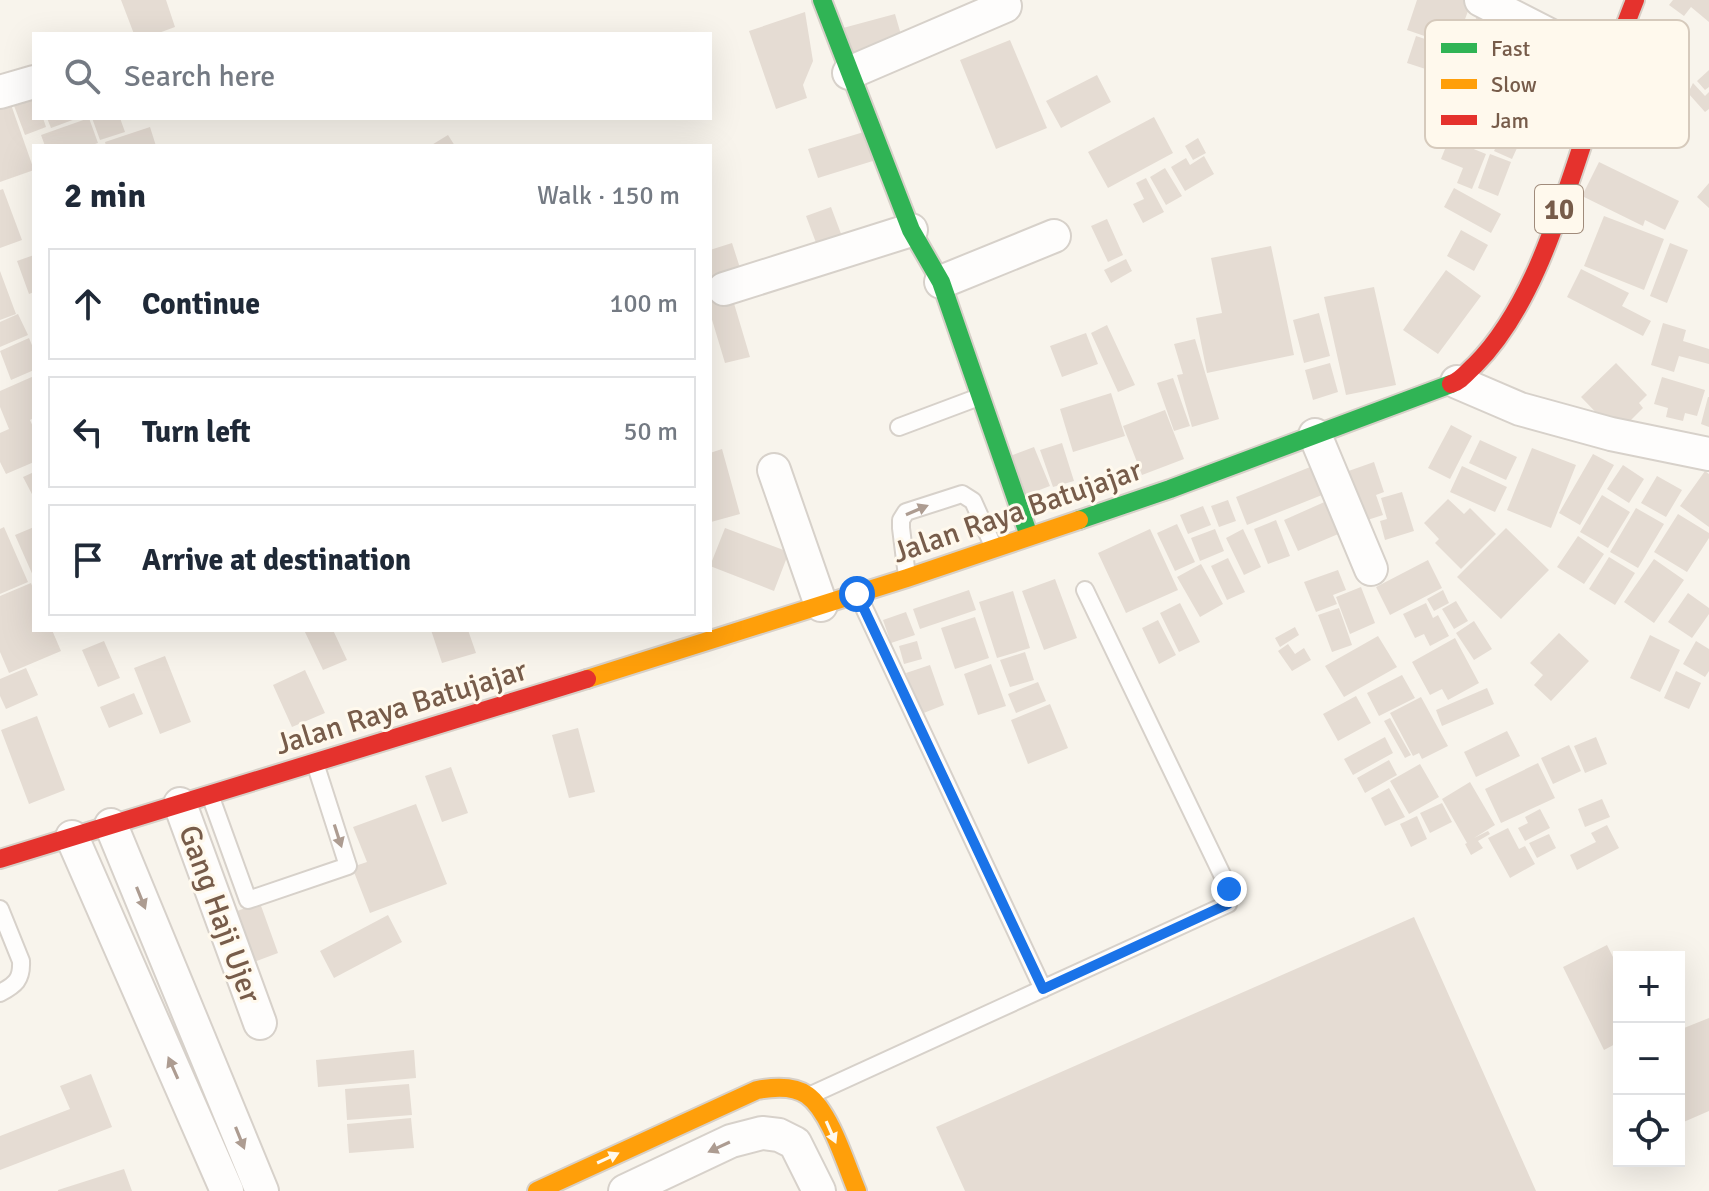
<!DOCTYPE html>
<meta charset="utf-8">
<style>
:root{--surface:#fff;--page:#f2f2f3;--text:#1f2937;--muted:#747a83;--line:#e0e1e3}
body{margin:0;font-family:Signika,sans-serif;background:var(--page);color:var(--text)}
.controls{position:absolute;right:24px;bottom:24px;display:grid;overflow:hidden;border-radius:0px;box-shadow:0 8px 32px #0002}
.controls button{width:72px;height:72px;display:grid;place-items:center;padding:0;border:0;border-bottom:2px solid var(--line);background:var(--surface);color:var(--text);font:40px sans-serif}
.stop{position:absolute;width:24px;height:24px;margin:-18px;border:6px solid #1a73e8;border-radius:50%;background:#fff}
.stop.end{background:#1a73e8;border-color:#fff;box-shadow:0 2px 8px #0008}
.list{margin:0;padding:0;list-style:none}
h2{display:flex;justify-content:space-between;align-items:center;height:104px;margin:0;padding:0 32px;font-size:34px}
h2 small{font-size:26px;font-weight:400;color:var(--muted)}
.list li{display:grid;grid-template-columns:52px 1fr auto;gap:24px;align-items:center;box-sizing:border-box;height:112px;margin:0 16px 16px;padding:0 16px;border:2px solid var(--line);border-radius:0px}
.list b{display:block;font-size:30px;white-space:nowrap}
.list em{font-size:26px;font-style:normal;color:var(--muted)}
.icon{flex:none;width:44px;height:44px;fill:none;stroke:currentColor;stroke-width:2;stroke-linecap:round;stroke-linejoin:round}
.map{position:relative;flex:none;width:1709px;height:1191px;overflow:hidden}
.search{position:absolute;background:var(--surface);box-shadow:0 8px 32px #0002;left:32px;top:32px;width:680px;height:88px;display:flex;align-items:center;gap:20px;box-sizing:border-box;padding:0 28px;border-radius:0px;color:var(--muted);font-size:30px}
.panel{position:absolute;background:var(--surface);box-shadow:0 8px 32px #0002;left:32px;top:144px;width:680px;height:488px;border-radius:0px}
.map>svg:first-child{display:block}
</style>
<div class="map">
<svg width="1709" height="1191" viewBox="0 0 1709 1191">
<rect width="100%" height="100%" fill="#f8f4ec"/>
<path fill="#e5dcd3" d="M121,0H166L175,27L156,34H134Z
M1417,0H1472L1460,33L1444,27L1439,41L1407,30Z
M1673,0H1709V22L1691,7L1684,16L1669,5Z
M805,12L813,61L803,85L807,98L776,109L749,31Z
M895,14L904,45L852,59L843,28Z
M1477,16L1502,26L1477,88L1452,77Z
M1416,36L1452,48L1444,75L1407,63Z
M1010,40L1047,128L996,149L960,60Z
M1709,70V87L1705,90L1697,81Z
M1097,75L1111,102L1061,128L1046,101Z
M1693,83L1705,96L1709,92V109L1705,112L1688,93Z
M34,94V118H43L46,127L25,135L10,95Z
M8,96L34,170L0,182V99Z
M1154,117L1173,153L1108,188L1088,152Z
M47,118H78L51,128Z
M89,118L98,143L89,146H45L41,135Z
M92,118H120L125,132L100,140Z
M1510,118L1527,126L1512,159L1494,151Z
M150,127L156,146H106L105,142Z
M867,131L876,160L818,178L808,149Z
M448,135L455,146H430Z
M1198,138L1206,153L1193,160L1185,146Z
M1449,139L1486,154L1472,189L1457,183L1463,168L1441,159Z
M1490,154L1511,162L1498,196L1478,188Z
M1204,156L1214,174L1185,191L1171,167L1186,158L1190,165Z
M1599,162L1679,201L1665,230L1645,220L1643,226L1582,196Z
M1165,168L1182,196L1166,205L1150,177Z
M1146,178L1164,212L1143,223L1133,204L1144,199L1136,183Z
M1709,183V208L1697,197Z
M1454,188L1501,214L1491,233L1444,207Z
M3,189L22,240L0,248V190Z
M831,207L843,239L818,248L806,216Z
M1604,216L1664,239L1644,290L1584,266Z
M1107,219L1123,255L1108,262L1091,226Z
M1461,230L1488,245L1474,271L1447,256Z
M732,243L741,271L710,281V250Z
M1670,243L1688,250L1667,303L1650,296Z
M1271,246L1294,355L1207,373L1196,318L1222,313L1211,258Z
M34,255V292L29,294L17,261Z
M1126,259L1132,271L1111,283L1104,270Z
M1581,269L1629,293L1622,306L1651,321L1643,336L1567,297Z
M1446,270L1481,296L1438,354L1403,330Z
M0,271L16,314L0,320Z
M1374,287L1396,385L1346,395L1324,297Z
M730,290L750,357L725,363L710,313V296Z
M1319,313L1330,356L1304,363L1293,320Z
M18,314L28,335L0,347V322Z
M1663,323L1686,330L1683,341L1709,349V364L1679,356L1674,372L1651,365Z
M1107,325L1135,385L1118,392L1091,333Z
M1086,333L1098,364L1062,377L1050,346Z
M29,338L34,350V370L11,380L0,351Z
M1195,339L1219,419L1192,427L1177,375L1183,374L1174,344Z
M1330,363L1338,392L1313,400L1305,370Z
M1616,363L1647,395L1639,403L1643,408L1624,427L1612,429L1581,397Z
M34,376V418L30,420L34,429V462L6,474L0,462V433L9,429L0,407V391Z
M1662,377L1705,390L1697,416L1685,413L1683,421L1666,417L1668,408L1654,404Z
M1173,378L1190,426L1174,431L1157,383Z
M1111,393L1125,436L1073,452L1060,409Z
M1708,397H1709V427L1701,424Z
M1165,410L1184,459L1142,475L1123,426Z
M1451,425L1472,436L1450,479L1428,468Z
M1480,440L1517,457L1506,480L1469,463Z
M1062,443L1074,481L1053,487L1040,450Z
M1034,447L1050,486L1021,497L1005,458Z
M1532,448L1576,465L1551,528L1507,510Z
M722,449L740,514L711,522L710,453Z
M1593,454L1614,465L1580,525L1559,513Z
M1374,462L1384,492L1376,495L1383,515L1358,523L1340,474Z
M1315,465L1327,493L1247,525L1236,497Z
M1623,465L1644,479L1629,503L1607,489Z
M1462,466L1507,487L1495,512L1450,492Z
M1705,471L1709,474V527L1680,506Z
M34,472V498L23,477Z
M1657,476L1682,490L1666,517L1641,503Z
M1402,492L1414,531L1385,540L1380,521L1387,519L1381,498Z
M1602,495L1630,512L1608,548L1580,532Z
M1448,499L1464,514L1470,508L1496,534L1461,569L1435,543L1439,539L1424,523Z
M1228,500L1236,521L1219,527L1211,506Z
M1329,500L1343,532L1298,551L1284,520Z
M1203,506L1211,525L1188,534L1180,515Z
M1636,508L1664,524L1638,568L1610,552Z
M1678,514L1709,533V538L1687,572L1654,552Z
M1276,520L1290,556L1268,564L1254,529Z
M1177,524L1195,562L1175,571L1157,533Z
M4,527L28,582L0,594V529Z
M34,527V578L15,535Z
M725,528L789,552L774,591L710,566Z
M1506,528L1549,570L1501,619L1457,577Z
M1150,529L1178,590L1126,613L1098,553Z
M1215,529L1224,551L1200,561L1191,538Z
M1243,529L1261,567L1244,575L1226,538Z
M1578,536L1604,554L1584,584L1557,567Z
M1609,557L1635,573L1615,605L1589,589Z
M1228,558L1245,592L1227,600L1211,566Z
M1654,559L1684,580L1654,623L1624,602Z
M1428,560L1442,588L1390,615L1376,587Z
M1201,564L1223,604L1200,617L1177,577Z
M1338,570L1346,590L1333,595L1337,604L1316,612L1304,582Z
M1055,579L1077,638L1044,650L1022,591Z
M31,583L34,591V630H52L61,651L9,673L0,652V596Z
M1361,587L1375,623L1350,634L1336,597Z
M969,590L976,610L920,629L913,609Z
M1443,590L1449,603L1434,611L1427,599Z
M1013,591L1030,648L997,658L979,602Z
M1688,593L1709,608V614L1692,638L1668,622Z
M1456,601L1468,621L1454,629L1442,609Z
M1180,603L1200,642L1179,652L1160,613Z
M1426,603L1433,618L1438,615L1449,636L1430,646L1424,634L1415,638L1403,614Z
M1339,608L1352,645L1332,652L1318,615Z
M906,612L915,635L891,643L883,620Z
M975,617L989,658L955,669L941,628Z
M1158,620L1176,655L1159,664L1142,628Z
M1474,621L1492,649L1474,660L1456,633Z
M1295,627L1299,635L1280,647L1275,638Z
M304,630H333L347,660L323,670Z
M431,630H468L476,653L442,663Z
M1559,633L1589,661L1551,701L1534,685L1543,675L1530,663Z
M1650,635L1680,650L1660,692L1630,678Z
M1378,636L1397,667L1344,697L1325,666Z
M1455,638L1479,683L1448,700L1442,689L1430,695L1412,662Z
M104,641L120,678L98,687L82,650Z
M917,641L922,659L904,664L899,646Z
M1696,641L1709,649V671L1705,677L1683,664Z
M1288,644L1295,654L1304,648L1311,660L1292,671L1278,651Z
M1025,652L1034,680L1010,687L1000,660Z
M165,656L191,722L160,734L134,668Z
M991,664L1006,706L978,715L964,674Z
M930,665L944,705L921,714L906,673Z
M26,668L38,695L6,709L0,696V679Z
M305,670L325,713L292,727L273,685Z
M1676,671L1701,683L1689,709L1664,698Z
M1402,675L1415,698L1379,716L1367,693Z
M1038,682L1046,701L1016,713L1008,694Z
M1487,688L1494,704L1442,726L1436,710Z
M134,693L143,714L109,728L100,707Z
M1356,696L1371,723L1338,741L1323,714Z
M1421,697L1448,746L1422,759L1419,753L1413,756L1390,713Z
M1050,704L1068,748L1028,764L1011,720Z
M37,716L65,790L29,804L1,730Z
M1390,718L1411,755L1405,758L1384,721Z
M578,728L595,792L569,798L552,735Z
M1507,731L1520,756L1476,777L1464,752Z
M1385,737L1393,753L1353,775L1344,759Z
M1596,737L1607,764L1585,773L1574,746Z
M1569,745L1581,771L1553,784L1541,758Z
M1389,760L1397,775L1365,793L1357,778Z
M1538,763L1555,798L1501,823L1485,789Z
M1420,764L1439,797L1409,814L1390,781Z
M451,767L468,813L442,822L425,776Z
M1470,782L1495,825L1474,838L1488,831L1490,834L1478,841L1483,848L1471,855L1465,844L1467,843L1442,799Z
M1389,788L1405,817L1385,826L1371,798Z
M1602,799L1610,817L1585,827L1578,809Z
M1442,803L1452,822L1430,833L1420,813Z
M416,804L447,884L370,913L352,867L367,862L353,827Z
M1540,809L1550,828L1525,841L1518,828L1528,823L1525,817Z
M1417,816L1427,839L1411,847L1400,824Z
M1607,825L1619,848L1577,870L1570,855L1596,842L1591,833Z
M1508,828L1519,849L1525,846L1535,864L1510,878L1488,838Z
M1549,834L1556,848L1537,858L1529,843Z
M260,903L278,953L249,964L231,913Z
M388,915L402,942L334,978L320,951Z
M1414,917L1536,1191H965L936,1127Z
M1607,945L1619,969V1042L1604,1050L1563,967Z
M1709,1018V1111L1679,1124V1030Z
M414,1050L416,1078L318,1087L316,1060Z
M91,1074L112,1127L0,1170V1136L70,1109L60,1086Z
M409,1084L412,1115L347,1120L345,1089Z
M411,1118L414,1148L349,1153L347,1124Z
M124,1169L132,1191H58V1190Z"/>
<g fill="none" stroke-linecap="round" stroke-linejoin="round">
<defs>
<path id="lane" d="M899,427L979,397
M907,576L901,528V520L906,512L962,494L973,501L994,548
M858,595L1043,989
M210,795L248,900L348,866L315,763
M0,909L21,961C22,980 15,985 0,993
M813,1094L1228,904L1229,889L1085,590"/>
<path id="street" d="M1481,0L1610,66
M849,73L1005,6
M0,92L34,82
M941,282L1054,236
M724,289L911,230
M1457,382L1520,409L1611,434L1709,454
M1315,435L1371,569
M774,470L821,605
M180,804L260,1023
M111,825L262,1191
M72,837L227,1191
M625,1191L731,1141L762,1133L779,1135L795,1143L819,1191"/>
<path id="fast" d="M822,0L911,230L941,282L1029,536
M1079,520L1170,489L1451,384"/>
<path id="slow" d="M587,679L907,578L1079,520
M537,1191L757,1090C773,1087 793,1085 807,1095C830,1111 846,1165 857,1191"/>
<path id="jam" d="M1451,384C1461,381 1467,372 1475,365C1536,304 1564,196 1592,116C1606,77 1620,38 1635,0
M0,859L587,679"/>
</defs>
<use href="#lane" stroke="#d7d1ca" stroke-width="20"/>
<use href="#street" stroke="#d7d1ca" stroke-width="36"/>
<use href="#fast" stroke="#d7d0c8" stroke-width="22"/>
<use href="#slow" stroke="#d7d0c8" stroke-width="22"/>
<use href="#jam" stroke="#d7d0c8" stroke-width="22"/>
<use href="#lane" stroke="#fefdfc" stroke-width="16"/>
<use href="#street" stroke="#fefdfc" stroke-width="32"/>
<use href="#fast" stroke="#30b455" stroke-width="18"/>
<use href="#slow" stroke="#ff9f0a" stroke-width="18"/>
<use href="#jam" stroke="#e5322d" stroke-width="18"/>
</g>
<defs><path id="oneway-solid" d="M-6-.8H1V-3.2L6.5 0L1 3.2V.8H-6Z" transform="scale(2)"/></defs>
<g fill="#ad9c91">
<use href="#oneway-solid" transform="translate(917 510) rotate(-23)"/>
<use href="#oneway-solid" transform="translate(338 836) rotate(72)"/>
<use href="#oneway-solid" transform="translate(141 898) rotate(68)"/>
<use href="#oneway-solid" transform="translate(173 1068) rotate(-114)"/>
<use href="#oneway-solid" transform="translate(240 1138) rotate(68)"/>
<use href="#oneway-solid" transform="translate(719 1147) rotate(155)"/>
</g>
<g fill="#fff9ed">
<use href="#oneway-solid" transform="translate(831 1132) rotate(66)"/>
<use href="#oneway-solid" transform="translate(608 1158) rotate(-25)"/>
</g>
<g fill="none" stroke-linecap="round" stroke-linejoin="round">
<path stroke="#1a73e8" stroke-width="10" d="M857,594L1043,989L1228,904L1229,889"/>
</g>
<g text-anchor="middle" stroke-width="6" stroke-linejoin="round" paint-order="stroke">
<rect fill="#fff9ed" stroke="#a08b7b" stroke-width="2" x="1535" y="185" width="48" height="48" rx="6"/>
<g font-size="28" font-weight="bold" fill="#775c4a">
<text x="1559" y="219">10</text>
</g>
<g font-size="30" fill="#775c4a" stroke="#fff9ed">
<text transform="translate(1017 511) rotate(-19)" y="10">Jalan Raya Batujajar</text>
<text transform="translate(401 707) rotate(-17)" y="10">Jalan Raya Batujajar</text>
<text transform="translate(220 914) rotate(70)" y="10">Gang Haji Ujer</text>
</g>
</g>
<rect x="1425" y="20" width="264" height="128" rx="12" fill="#fff9ed" stroke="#d6cabc" stroke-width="2"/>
<rect x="1441" y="43" width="36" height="10" fill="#30b455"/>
<rect x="1441" y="79" width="36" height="10" fill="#ff9f0a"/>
<rect x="1441" y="115" width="36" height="10" fill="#e5322d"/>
<g font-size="22" fill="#775c4a">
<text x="1491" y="56">Fast</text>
<text x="1491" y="92">Slow</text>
<text x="1491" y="128">Jam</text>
</g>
</svg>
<div class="controls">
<button>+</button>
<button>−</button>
<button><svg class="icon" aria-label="locate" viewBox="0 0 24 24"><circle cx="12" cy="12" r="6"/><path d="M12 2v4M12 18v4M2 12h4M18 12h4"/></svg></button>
</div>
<div class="stop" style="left:857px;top:594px"></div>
<div class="stop end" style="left:1229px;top:889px"></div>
<div class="search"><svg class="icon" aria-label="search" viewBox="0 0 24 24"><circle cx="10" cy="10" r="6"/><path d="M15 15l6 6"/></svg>Search here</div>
<section class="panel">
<h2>2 min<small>Walk · 150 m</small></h2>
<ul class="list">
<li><svg class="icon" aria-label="ahead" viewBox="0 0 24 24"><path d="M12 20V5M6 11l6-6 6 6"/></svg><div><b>Continue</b></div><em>100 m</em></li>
<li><svg class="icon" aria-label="left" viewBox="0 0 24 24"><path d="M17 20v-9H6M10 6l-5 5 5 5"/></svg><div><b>Turn left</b></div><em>50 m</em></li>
<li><svg class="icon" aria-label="arrive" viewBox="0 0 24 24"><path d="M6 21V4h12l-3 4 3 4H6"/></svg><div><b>Arrive at destination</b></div></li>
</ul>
</section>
</div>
